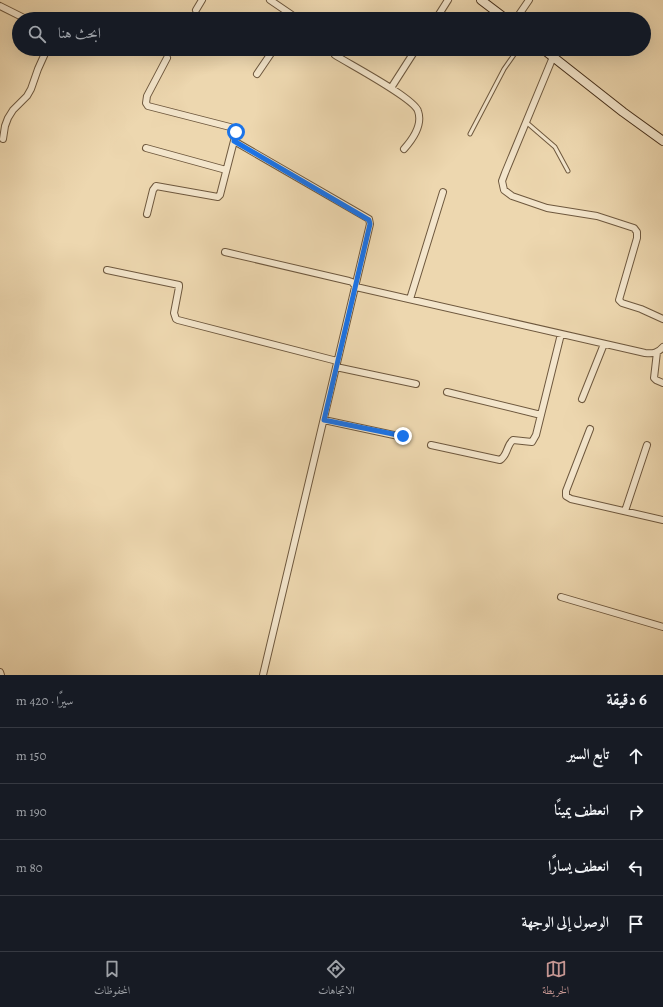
<!DOCTYPE html>
<html lang="ar">
<meta charset="utf-8">
<style>
:root{--surface:#171b24;--page:#242831;--text:#f1f3f6;--muted:#9ea1a6;--line:#363941;--accent:#c59692}
body{margin:0;font-family:Alegreya,Amiri,serif;background:var(--page);color:var(--text);direction:rtl}
.stop{position:absolute;width:12px;height:12px;margin:-9px;border:3px solid #1a73e8;border-radius:50%;background:#fff}
.stop.end{background:#1a73e8;border-color:#fff;box-shadow:0 1px 4px #0008}
.list{margin:0;padding:0;list-style:none}
h2{display:flex;justify-content:space-between;align-items:center;height:52px;margin:0;padding:0 16px;font-size:17px}
h2 small{font-size:13px;font-weight:400;color:var(--muted)}
.list li{display:grid;grid-template-columns:26px 1fr auto;gap:12px;align-items:center;box-sizing:border-box;height:56px;padding:0 16px;border-top:1px solid var(--line)}
.list b{display:block;font-size:15px;white-space:nowrap}
.list em{font-size:13px;font-style:normal;color:var(--muted)}
.icon{flex:none;width:22px;height:22px;fill:none;stroke:currentColor;stroke-width:2;stroke-linecap:round;stroke-linejoin:round}
.map{position:relative;flex:none;width:663px;height:675px;overflow:hidden;direction:ltr}
.search{position:absolute;background:var(--surface);box-shadow:0 4px 16px #0002;left:12px;right:12px;top:12px;height:44px;display:flex;align-items:center;gap:10px;box-sizing:border-box;padding:0 14px;border-radius:22px;color:var(--muted);font-size:15px}
.sheet{height:276px;background:var(--surface)}
nav{display:flex;justify-content:space-around;align-items:center;box-sizing:border-box;height:56px;border-top:1px solid var(--line);background:var(--surface);font-size:11px;color:var(--muted)}
nav a{display:grid;justify-items:center;gap:2px}
nav .on{color:var(--accent)}
.map>svg:first-child{display:block}
</style>
<div class="map">
<svg width="663" height="675" viewBox="0 0 663 675">
<rect width="100%" height="100%" fill="#edd7af"/>
<filter id="stains"><feTurbulence type="fractalNoise" baseFrequency=".005" numOctaves="4"/><feColorMatrix values="0 0 0 0 .2 0 0 0 0 .09 0 0 0 0 .02 0 0 0 .5 -.17"/></filter>
<radialGradient id="worn" r=".72"><stop offset=".6" stop-color="#630" stop-opacity="0"/><stop offset="1" stop-color="#630" stop-opacity=".3"/></radialGradient>
<g fill="none" stroke-linecap="round" stroke-linejoin="round">
<defs>
<path id="lane" d="M526,122L555,147L568,171
M470,134L504,69L518,49"/>
<path id="street" d="M270,0L292,15L293,19
M0,6L26,19
M196,10L202,0
M436,19L448,0
M516,19L529,0
M335,55C349,64 414,98 418,111C423,125 413,139 404,149
M553,57L505,173L502,181L504,190L512,196L547,208L597,216L634,228L637,232V238L619,300L622,303L641,309L663,319
M257,74L274,49
M391,88L416,49
M3,139L5,126L8,118L13,110L27,96L31,89L38,69L47,49
M234,141L369,219L370,224L263,675
M146,148L226,170
M147,214L153,190L156,186L218,197L220,195L236,133L235,130L230,127L148,106L146,103L147,96L167,58
M225,252L349,281L352,282L356,287L645,353C653,354 658,353 663,347
M107,270L179,285V287L174,313L176,319L178,320L337,361
M410,299L443,192
M657,352L654,378L656,380L663,383
M336,367L416,384
M447,392L541,415
M582,399L604,344
M324,420L403,437
M590,429L566,491V496L571,499L663,520
M431,445L500,460C508,455 506,446 513,440L532,442L536,435L561,334
M625,511L647,445
M561,597L663,627
M0,672L1,675"/>
<path id="secondary" d="M481,0L506,19
M543,49L623,112L663,141"/>
</defs>
<use href="#lane" stroke="#6e583e" stroke-width="5"/>
<use href="#street" stroke="#6e583e" stroke-width="8"/>
<use href="#secondary" stroke="#442d18" stroke-width="10"/>
<use href="#lane" stroke="#f3e5cb" stroke-width="3"/>
<use href="#street" stroke="#f3e5cb" stroke-width="6"/>
<use href="#secondary" stroke="#f3e5cb" stroke-width="8"/>
</g>
<g fill="none" stroke-linecap="round" stroke-linejoin="round">
<path stroke="#1a73e8" stroke-width="5" d="M236,132L234,141L369,220L370,224L324,420L403,436"/>
</g>
<rect width="100%" height="100%" filter="url(#stains)"/>
<rect width="100%" height="100%" fill="url(#worn)"/>
</svg>
<div class="stop" style="left:236px;top:132px"></div>
<div class="stop end" style="left:403px;top:436px"></div>
<div class="search"><svg class="icon" aria-label="search" viewBox="0 0 24 24"><circle cx="10" cy="10" r="6"/><path d="M15 15l6 6"/></svg>ابحث هنا</div>
</div>
<section class="sheet">
<h2>6 دقيقة<small>سيرًا · 420 m</small></h2>
<ul class="list">
<li><svg class="icon" aria-label="ahead" viewBox="0 0 24 24"><path d="M12 20V5M6 11l6-6 6 6"/></svg><div><b>تابع السير</b></div><em>150 m</em></li>
<li><svg class="icon" aria-label="right" viewBox="0 0 24 24"><path d="M7 20v-9h11M14 6l5 5-5 5"/></svg><div><b>انعطف يمينًا</b></div><em>190 m</em></li>
<li><svg class="icon" aria-label="left" viewBox="0 0 24 24"><path d="M17 20v-9H6M10 6l-5 5 5 5"/></svg><div><b>انعطف يسارًا</b></div><em>80 m</em></li>
<li><svg class="icon" aria-label="arrive" viewBox="0 0 24 24"><path d="M6 21V4h12l-3 4 3 4H6"/></svg><div><b>الوصول إلى الوجهة</b></div></li>
</ul>
</section>
<nav>
<a class="on"><svg class="icon" aria-label="map" viewBox="0 0 24 24"><path d="M3 6l6-2 6 2 6-2v14l-6 2-6-2-6 2zM9 4v14M15 6v14"/></svg>الخريطة</a>
<a><svg class="icon" aria-label="directions" viewBox="0 0 24 24"><path d="M12 3l9 9-9 9-9-9zM9 14v-3h6M13 9l2 2-2 2"/></svg>الاتجاهات</a>
<a><svg class="icon" aria-label="saved" viewBox="0 0 24 24"><path d="M7 4h10v16l-5-4-5 4z"/></svg>المحفوظات</a>
</nav>
